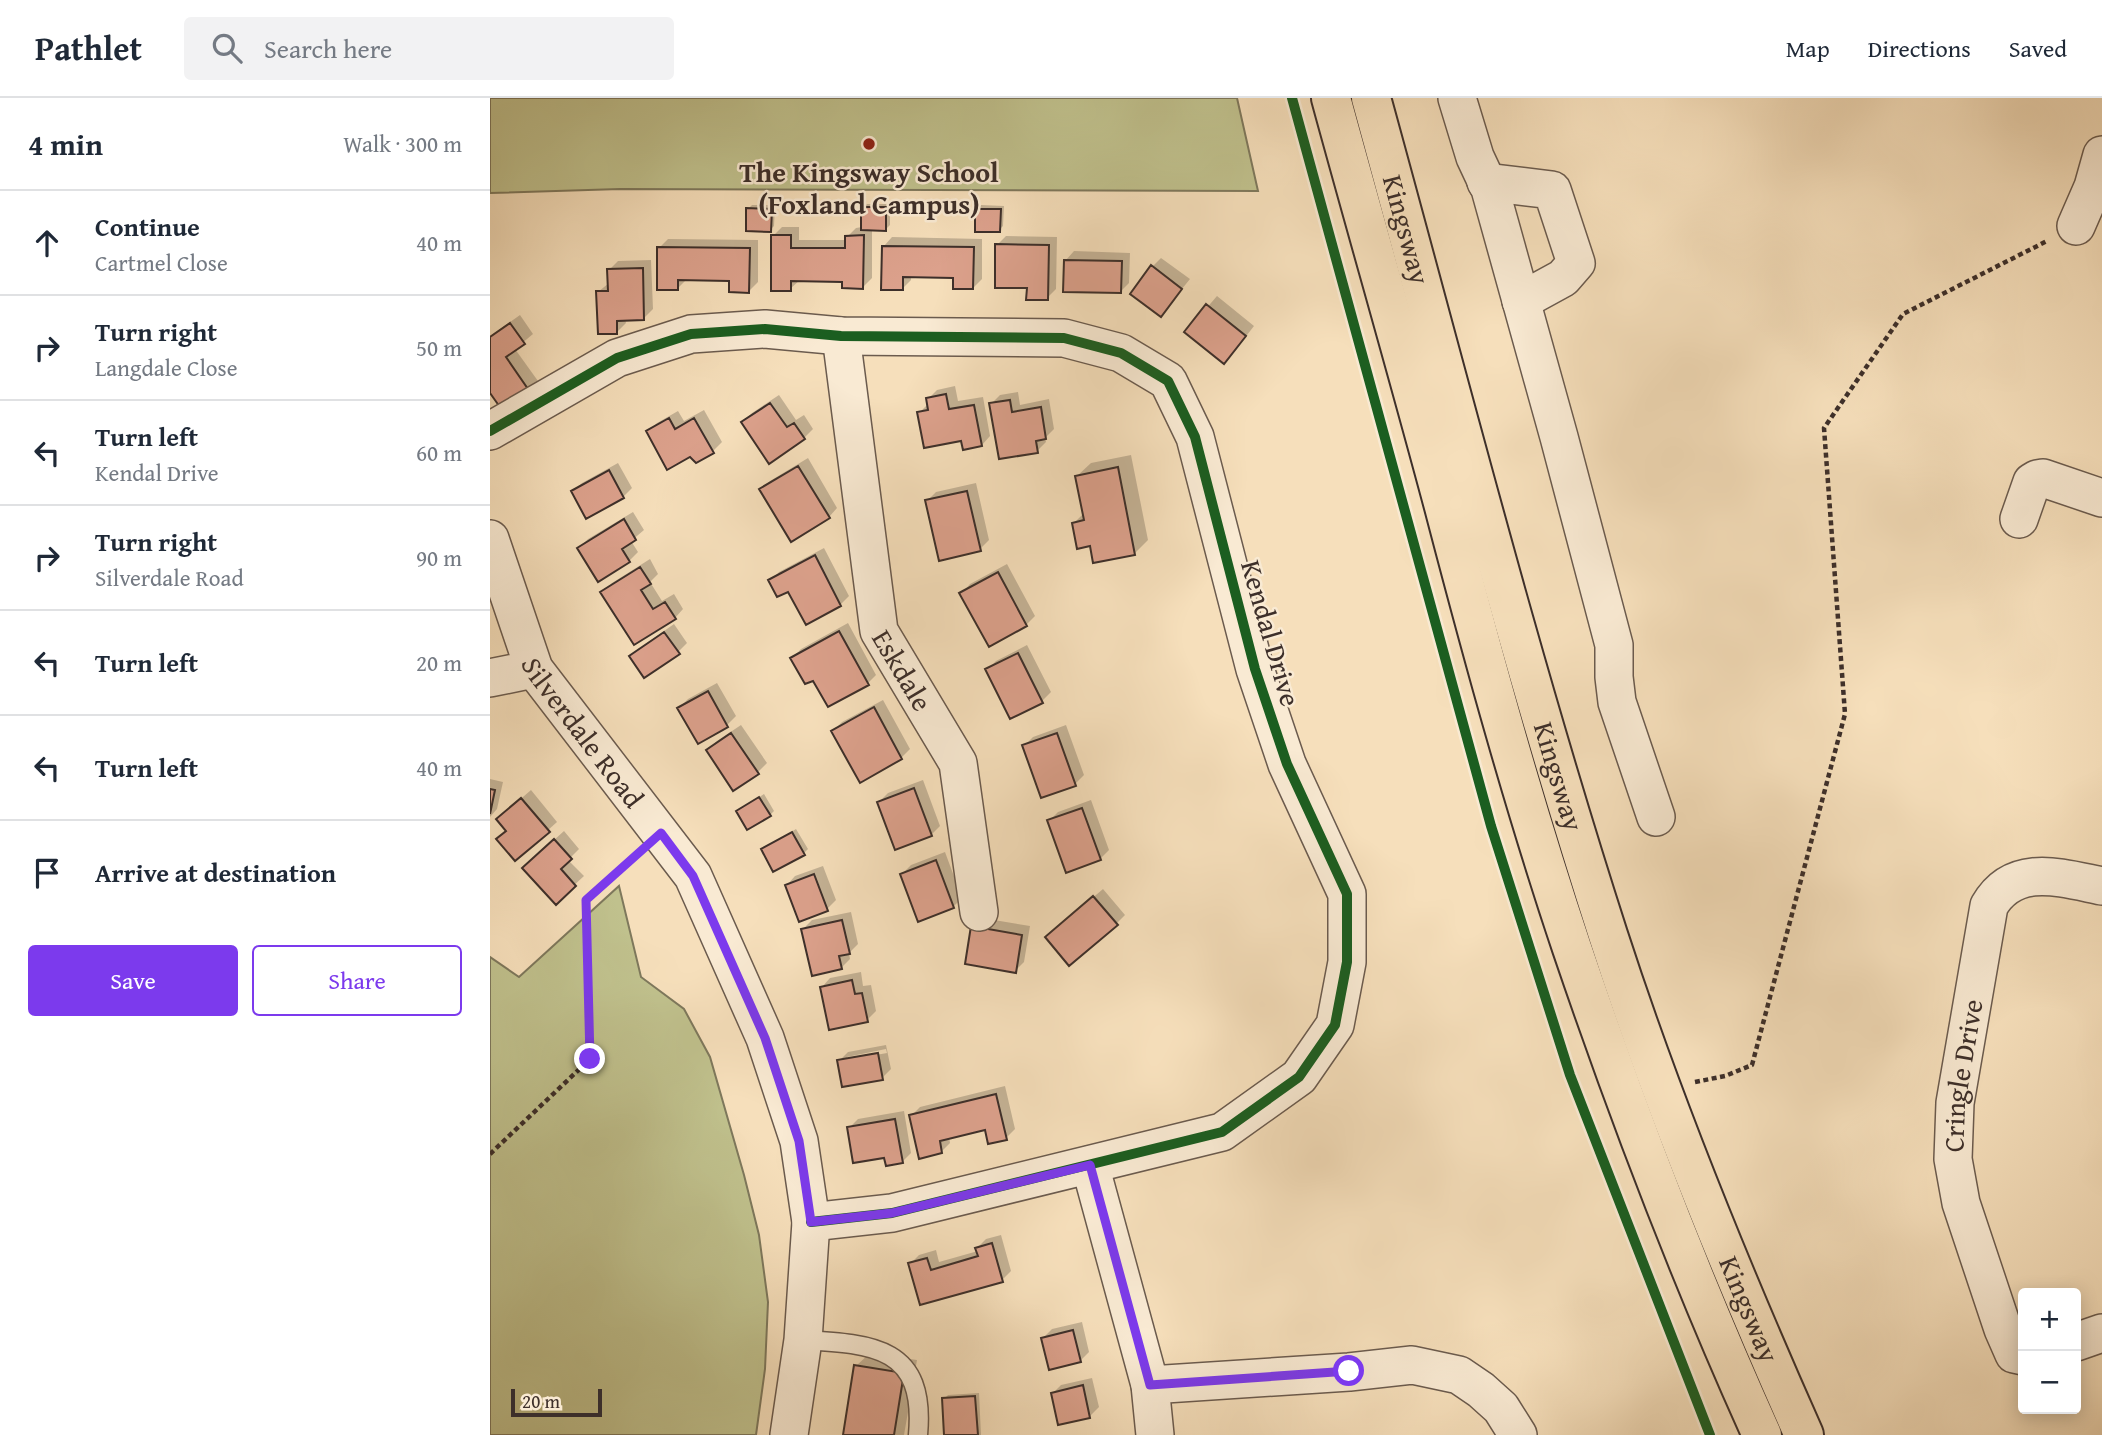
<!DOCTYPE html>
<meta charset="utf-8">
<style>
:root{--surface:#fff;--page:#f2f2f3;--text:#1f2937;--muted:#747a83;--line:#e0e1e3;--accent:#7c3aed}
body{margin:0;font-family:"Gentium Book Plus",serif;background:var(--page);color:var(--text)}
.controls{position:absolute;right:21px;bottom:21px;display:grid;overflow:hidden;border-radius:7px;box-shadow:0 4px 18px #0003}
.controls button{width:63px;height:63px;display:grid;place-items:center;padding:0;border:0;border-bottom:2px solid var(--line);background:var(--surface);color:var(--text);font:35px sans-serif}
.scale{position:absolute;left:21px;bottom:18px;width:91px;box-sizing:border-box;padding-left:7px;border:4px solid #3d2f2a;border-top:0;font-size:19px;line-height:24px;white-space:nowrap;color:#3d2f2a;-webkit-text-stroke:5px #f9ead3;paint-order:stroke}
.stop{position:absolute;width:21px;height:21px;margin:-16px;border:5px solid #7c3aed;border-radius:50%;background:#fff}
.stop.end{background:#7c3aed;border-color:#fff;box-shadow:0 2px 7px #0008}
.list{margin:0;padding:0;list-style:none}
h2{display:flex;justify-content:space-between;align-items:center;height:91px;margin:0;padding:0 28px;font-size:30px}
h2 small{font-size:23px;font-weight:400;color:var(--muted)}
.list li{display:grid;grid-template-columns:46px 1fr auto;gap:21px;align-items:center;box-sizing:border-box;height:105px;padding:0 28px;border-top:2px solid var(--line)}
.list b{display:block;font-size:26px;white-space:nowrap}
.list p{margin:0;font-size:23px;white-space:nowrap;color:var(--muted)}
.list em{font-size:23px;font-style:normal;color:var(--muted)}
.actions{display:flex;gap:14px;padding:21px 28px}
.actions a{flex:1;padding:16px 0;border:2px solid var(--accent);border-radius:7px;text-align:center;font-size:24px;color:var(--accent)}
.actions .main{background:var(--accent);color:#fff}
.icon{flex:none;width:38px;height:38px;fill:none;stroke:currentColor;stroke-width:2;stroke-linecap:round;stroke-linejoin:round}
.map{position:relative;flex:none;width:1612px;height:1337px;overflow:hidden}
header{display:flex;align-items:center;gap:42px;box-sizing:border-box;height:98px;padding:0 35px;background:var(--surface);border-bottom:2px solid var(--line)}
header strong{font-size:33px}
nav{display:flex;gap:38px;margin-inline-start:auto;font-size:24px}
.search{width:490px;height:63px;background:var(--page);display:flex;align-items:center;gap:18px;box-sizing:border-box;padding:0 24px;border-radius:7px;color:var(--muted);font-size:26px}
main{display:flex}
aside{flex:1;background:var(--surface)}
.map>svg:first-child{display:block}
</style>
<header>
<strong>Pathlet</strong>
<div class="search"><svg class="icon" aria-label="search" viewBox="0 0 24 24"><circle cx="10" cy="10" r="6"/><path d="M15 15l6 6"/></svg>Search here</div>
<nav><a>Map</a><a>Directions</a><a>Saved</a></nav>
</header>
<main>
<aside>
<h2>4 min<small>Walk · 300 m</small></h2>
<ul class="list">
<li><svg class="icon" aria-label="ahead" viewBox="0 0 24 24"><path d="M12 20V5M6 11l6-6 6 6"/></svg><div><b>Continue</b><p>Cartmel Close</p></div><em>40 m</em></li>
<li><svg class="icon" aria-label="right" viewBox="0 0 24 24"><path d="M7 20v-9h11M14 6l5 5-5 5"/></svg><div><b>Turn right</b><p>Langdale Close</p></div><em>50 m</em></li>
<li><svg class="icon" aria-label="left" viewBox="0 0 24 24"><path d="M17 20v-9H6M10 6l-5 5 5 5"/></svg><div><b>Turn left</b><p>Kendal Drive</p></div><em>60 m</em></li>
<li><svg class="icon" aria-label="right" viewBox="0 0 24 24"><path d="M7 20v-9h11M14 6l5 5-5 5"/></svg><div><b>Turn right</b><p>Silverdale Road</p></div><em>90 m</em></li>
<li><svg class="icon" aria-label="left" viewBox="0 0 24 24"><path d="M17 20v-9H6M10 6l-5 5 5 5"/></svg><div><b>Turn left</b></div><em>20 m</em></li>
<li><svg class="icon" aria-label="left" viewBox="0 0 24 24"><path d="M17 20v-9H6M10 6l-5 5 5 5"/></svg><div><b>Turn left</b></div><em>40 m</em></li>
<li><svg class="icon" aria-label="arrive" viewBox="0 0 24 24"><path d="M6 21V4h12l-3 4 3 4H6"/></svg><div><b>Arrive at destination</b></div></li>
</ul>
<div class="actions"><a class="main">Save</a><a>Share</a></div>
</aside>
<div class="map">
<svg width="1612" height="1337" viewBox="0 0 1612 1337">
<rect width="100%" height="100%" fill="#f6dfbb"/>
<filter id="stains"><feTurbulence type="fractalNoise" baseFrequency=".00286" numOctaves="4"/><feColorMatrix values="0 0 0 0 .2 0 0 0 0 .09 0 0 0 0 .02 0 0 0 .5 -.17"/></filter>
<radialGradient id="worn" r=".72"><stop offset=".6" stop-color="#630" stop-opacity="0"/><stop offset="1" stop-color="#630" stop-opacity=".3"/></radialGradient>
<path fill="#c0c18d" stroke="#7e785c" stroke-width="2" d="M0,0H747L768,93L130,91L0,95Z
M129,788L151,879L194,911L220,959L254,1077L269,1137L278,1204L275,1271L266,1337H0V859L29,879Z"/>
<path fill="#0003" fill-rule="evenodd" d="M377,106H400V127L396,131H382V180L373,189L353,182H310L300,191L283,138L292,129H309V142H357V139L366,130L372,129L373,110Z
M262,107H285L284,128L280,132L258,111Z
M491,107L514,108L513,128L509,132L487,111Z
M516,138L567,139L566,191L557,200L538,188L507,147Z
M402,139L492,141V181L483,190L465,178L421,177V182L412,191L394,148Z
M178,141L268,142V184L259,193L241,181L198,180L188,190L169,150Z
M584,153L640,155L639,185L630,194L576,162Z
M671,160L700,181L671,217L663,168Z
M161,162L163,211L154,220L135,221L136,225L127,234L108,194L119,185V172L128,163Z
M727,198L764,228L743,255L696,234Z
M30,217L43,236L25,251L48,283L39,292L0,291V238Z
M465,288L468,303L493,299L500,338L492,347L429,315L438,306V301L447,292Z
M528,294L530,307L559,301L564,331L555,340L556,344L547,353L501,306L510,297Z
M289,297L306,322L314,317L323,331L314,340L253,324L262,315Z
M214,312L232,344L223,353L158,333L167,325L188,313L194,323Z
M641,357L658,442L645,455L584,425L594,415L587,378L601,365Z
M318,360L347,410L339,419L272,391L280,383Z
M128,365L142,390L133,399L83,393L92,385Z
M486,385L499,442L490,451L437,403L446,394Z
M143,414L154,432L141,443L148,454L139,463L89,450L98,441Z
M334,450L359,498L350,507L299,491L280,483L289,474Z
M160,461L168,476L160,484L172,503L184,496L193,511L185,520L113,494L122,485Z
M517,466L545,518L536,527L472,495L480,486Z
M358,525L386,577L377,586L324,580L302,560L311,551Z
M184,526L197,545L188,554L141,559L150,550Z
M537,547L561,594L552,603L497,572L506,563Z
M227,585L246,618L237,627L208,644L189,610L198,601Z
M393,602L420,651L411,660L343,633L352,624Z
M251,627L277,665L268,674L244,691L218,652L227,643Z
M576,627L594,677L585,686L534,648L543,639Z
M0,681L13,684L7,711L0,719Z
M433,682L450,728L441,737L389,704L398,695Z
M41,692L67,724L26,761L18,732V712Z
M274,696L284,713L280,717L248,713Z
M601,702L619,752L610,761L559,723L568,714Z
M306,731L318,751L314,755L273,751Z
M74,733L89,751L78,762L94,778L66,804L43,761Z
M455,754L472,800L463,809L412,776L421,767Z
M333,768L346,802L337,811L297,787L305,778Z
M613,791L635,817L626,826L566,831Z
M361,814L368,846L359,855L360,861L351,870L313,831L322,822Z
M492,820L540,828L534,864L525,873L477,864Z
M371,874L373,888L381,887L386,913L377,922L332,889L340,880Z
M396,947L401,971L392,980L349,963L358,954ZM396,951L397,955L357,962V959Z
M515,988L525,1031L516,1040L496,1030L459,1039L460,1045L451,1054L421,1018L430,1009Z
M414,1013L421,1055L412,1064L396,1058L359,1030L368,1021Z
M511,1137L521,1173L512,1182L431,1205L420,1166L429,1157L446,1152L449,1164L488,1153L487,1150L496,1141Z
M592,1224L599,1254L590,1263L553,1240L562,1231Z
M380,1255L427,1262L414,1337H355L366,1268Z
M602,1280L609,1309L600,1318L569,1325L562,1296L571,1287Z
M489,1295L491,1337H456L454,1301L458,1297Z"/>
<path fill="#dca18c" stroke="#3d2f2a" stroke-width="2" d="M371,109H396V133L371,132Z
M256,110L282,111L281,134L256,133Z
M485,111H511L510,134H485Z
M281,137H301V150H355V138L374,137L373,191L352,190V184L301,183V193H281Z
M505,146L559,147L558,202H536L537,190H505Z
M392,148L484,149L483,191H463V180L413,179V192H391Z
M167,149L260,150L259,195L239,194V183L188,182V192H167Z
M574,162L632,163L631,195L573,194Z
M661,167L692,191L671,219L640,196Z
M153,170L154,222L127,223V236H108L106,193H118L117,171Z
M716,206L756,238L734,266L694,234Z
M20,225L35,246L16,259L40,294L12,312L0,295V239Z
M456,296L459,311L484,307L492,348L473,352L471,343L434,350L427,314L438,312L436,300Z
M520,302L522,314L551,309L556,341L546,343L548,355L509,361L499,305Z
M280,305L297,329L304,325L315,341L279,366L251,324Z
M179,320L185,331L204,320L224,355L206,365L200,359L177,372L156,333Z
M308,368L340,420L301,444L269,391Z
M628,369L645,457L603,465L600,448L587,451L582,425L594,422L585,378Z
M119,372L134,400L96,421L81,393Z
M477,393L491,453L449,463L435,402Z
M134,421L146,442L132,451L140,464L108,484L87,450Z
M325,457L351,508L316,527L298,494L287,499L278,482Z
M150,469L161,486L151,492L163,511L175,504L186,521L144,547L110,494Z
M508,474L537,528L499,549L469,495Z
M349,533L379,587L338,609L323,583L315,586L300,560Z
M174,534L190,556L154,580L139,558Z
M528,555L553,605L520,621L495,571Z
M218,593L238,629L208,646L187,610Z
M384,609L412,661L370,685L341,633Z
M241,635L269,676L243,693L216,652Z
M567,635L586,688L551,700L532,647Z
M424,690L442,738L405,752L387,704Z
M0,691L5,692L0,716Z
M269,699L281,718L257,732L246,713Z
M31,700L60,734L25,763L6,741L16,733L6,721Z
M592,710L611,762L576,775L557,722Z
M302,734L315,757L283,774L271,751Z
M64,741L82,761L71,771L86,788L66,807L32,770Z
M446,762L464,810L428,824L410,776Z
M324,776L338,813L309,824L295,787Z
M603,798L628,827L579,868L555,839Z
M352,822L360,856L349,858L352,871L322,878L311,831Z
M481,828L532,837L526,875L475,866Z
M362,882L365,896L372,895L378,924L339,932L330,889Z
M388,955L393,982L352,989L347,962Z
M506,996L517,1042L498,1046L495,1032L450,1043L452,1055L429,1061L419,1017Z
M405,1021L413,1065L396,1068L394,1060L363,1065L357,1029Z
M502,1145L513,1184L430,1207L418,1165L437,1160L441,1172L488,1158L485,1150Z
M583,1232L591,1264L559,1272L551,1240Z
M364,1267L414,1275L404,1337H353Z
M593,1287L600,1320L568,1327L561,1295Z
M485,1298L488,1337H454L452,1300Z"/>
<g fill="none" stroke-linecap="round" stroke-linejoin="round">
<defs>
<path id="lane" d="M313,1242C384,1246 436,1249 428,1337"/>
<g id="street">
<path d="M967,0L985,59L1000,91L1069,339L1124,547V579L1127,604L1166,719"/>
<path d="M996,84L1062,92L1086,165L1073,180L1031,203"/>
<path d="M1586,128L1603,89L1612,57"/>
<path id="s1" d="M351,238L389,533L468,665L489,814"/>
<path d="M0,333L127,260L201,236L275,231L351,238L574,240L631,255L678,283L705,339L765,571L797,666L857,796V864L845,927L809,979L732,1034L402,1115L321,1124"/>
<path d="M1529,421L1542,384L1547,381L1553,380L1612,400"/>
<path id="s2" d="M0,441L44,571L203,778L275,940L309,1043L321,1124L313,1242L299,1337"/>
<path d="M0,580L44,571"/>
<path d="M600,1067L660,1287L665,1337"/>
<path d="M1586,1244L1612,1235"/>
<path id="s3" d="M1533,1258L1524,1256L1513,1231L1471,1105L1463,1061L1465,1005L1499,808C1524,764 1572,780 1612,788"/>
<path d="M660,1287L859,1274L922,1267L969,1277L991,1292L1011,1310L1028,1337"/>
</g>
<g id="highway">
<path d="M841,0C879,139 919,277 956,416C994,561 1034,707 1082,850C1138,1015 1200,1178 1272,1337"/>
<path id="s4" d="M881,0C958,280 1029,561 1118,837C1173,1007 1241,1173 1314,1337"/>
</g>
</defs>
<use href="#lane" stroke="#6b5b4e" stroke-width="21"/>
<use href="#street" stroke="#6b5b4e" stroke-width="40"/>
<use href="#highway" stroke="#3d2f2a" stroke-width="42"/>
<path stroke="#3d2f2a" stroke-width="4.5" stroke-dasharray="5 3.5" stroke-linecap="butt" d="M1205,984L1235,978L1262,967L1355,616L1334,330L1413,216L1557,143
M0,1056L100,961L96,802L148,756"/>
<use href="#lane" stroke="#f9ead3" stroke-width="18"/>
<use href="#street" stroke="#f9ead3" stroke-width="37"/>
<use href="#highway" stroke="#f6dfbb" stroke-width="38"/>
<defs>
<path id="cycleway" d="M802,0L1001,728L1080,977L1220,1337
M0,333L127,260L201,236L275,231L351,238L574,240L631,255L678,283L705,339L765,571L797,666L857,796V864L845,927L809,979L732,1034L402,1115L321,1124"/>
</defs>
<use href="#cycleway" stroke="#f9ead3" stroke-width="15"/>
<use href="#cycleway" stroke="#1b5e20" stroke-width="10"/>
</g>
<g fill="none" stroke-linecap="round" stroke-linejoin="round">
<path stroke="#7c3aed" stroke-width="9" d="M100,961L96,802L171,735L203,778L275,940L309,1043L321,1124L402,1115L600,1067L660,1287L859,1273"/>
</g>
<circle fill="#8f2418" stroke="#f9ead3" stroke-width="2.5" cx="379" cy="46" r="7"/>
<g text-anchor="middle" stroke-width="5" stroke-linejoin="round" paint-order="stroke">
<g font-size="28" font-weight="bold" fill="#3d2f2a" stroke="#f9ead3">
<text x="379" y="84">The Kingsway School<tspan x="379" dy="32">(Foxland Campus)</tspan></text>
</g>
<g font-size="28" fill="#3d2f2a" stroke="#f9ead3">
<text dy="10" stroke="none"><textPath href="#s4" startOffset="136">Kingsway</textPath></text>
<text transform="translate(781 535) rotate(74)" y="10">Kendal Drive</text>
<text dy="10" stroke="none"><textPath href="#s1" startOffset="343">Eskdale</textPath></text>
<text dy="10" stroke="none"><textPath href="#s2" startOffset="217">Silverdale Road</textPath></text>
<text dy="10" stroke="none"><textPath href="#s4" startOffset="704">Kingsway</textPath></text>
<text dy="10" stroke="none"><textPath href="#s3" startOffset="298">Cringle Drive</textPath></text>
<text dy="10" stroke="none"><textPath href="#s4" startOffset="1270">Kingsway</textPath></text>
</g>
</g>
<rect width="100%" height="100%" filter="url(#stains)"/>
<rect width="100%" height="100%" fill="url(#worn)"/>
</svg>
<div class="controls">
<button>+</button>
<button>−</button>
</div>
<div class="scale">20 m</div>
<div class="stop" style="left:859px;top:1273px"></div>
<div class="stop end" style="left:100px;top:961px"></div>
</div>
</main>
